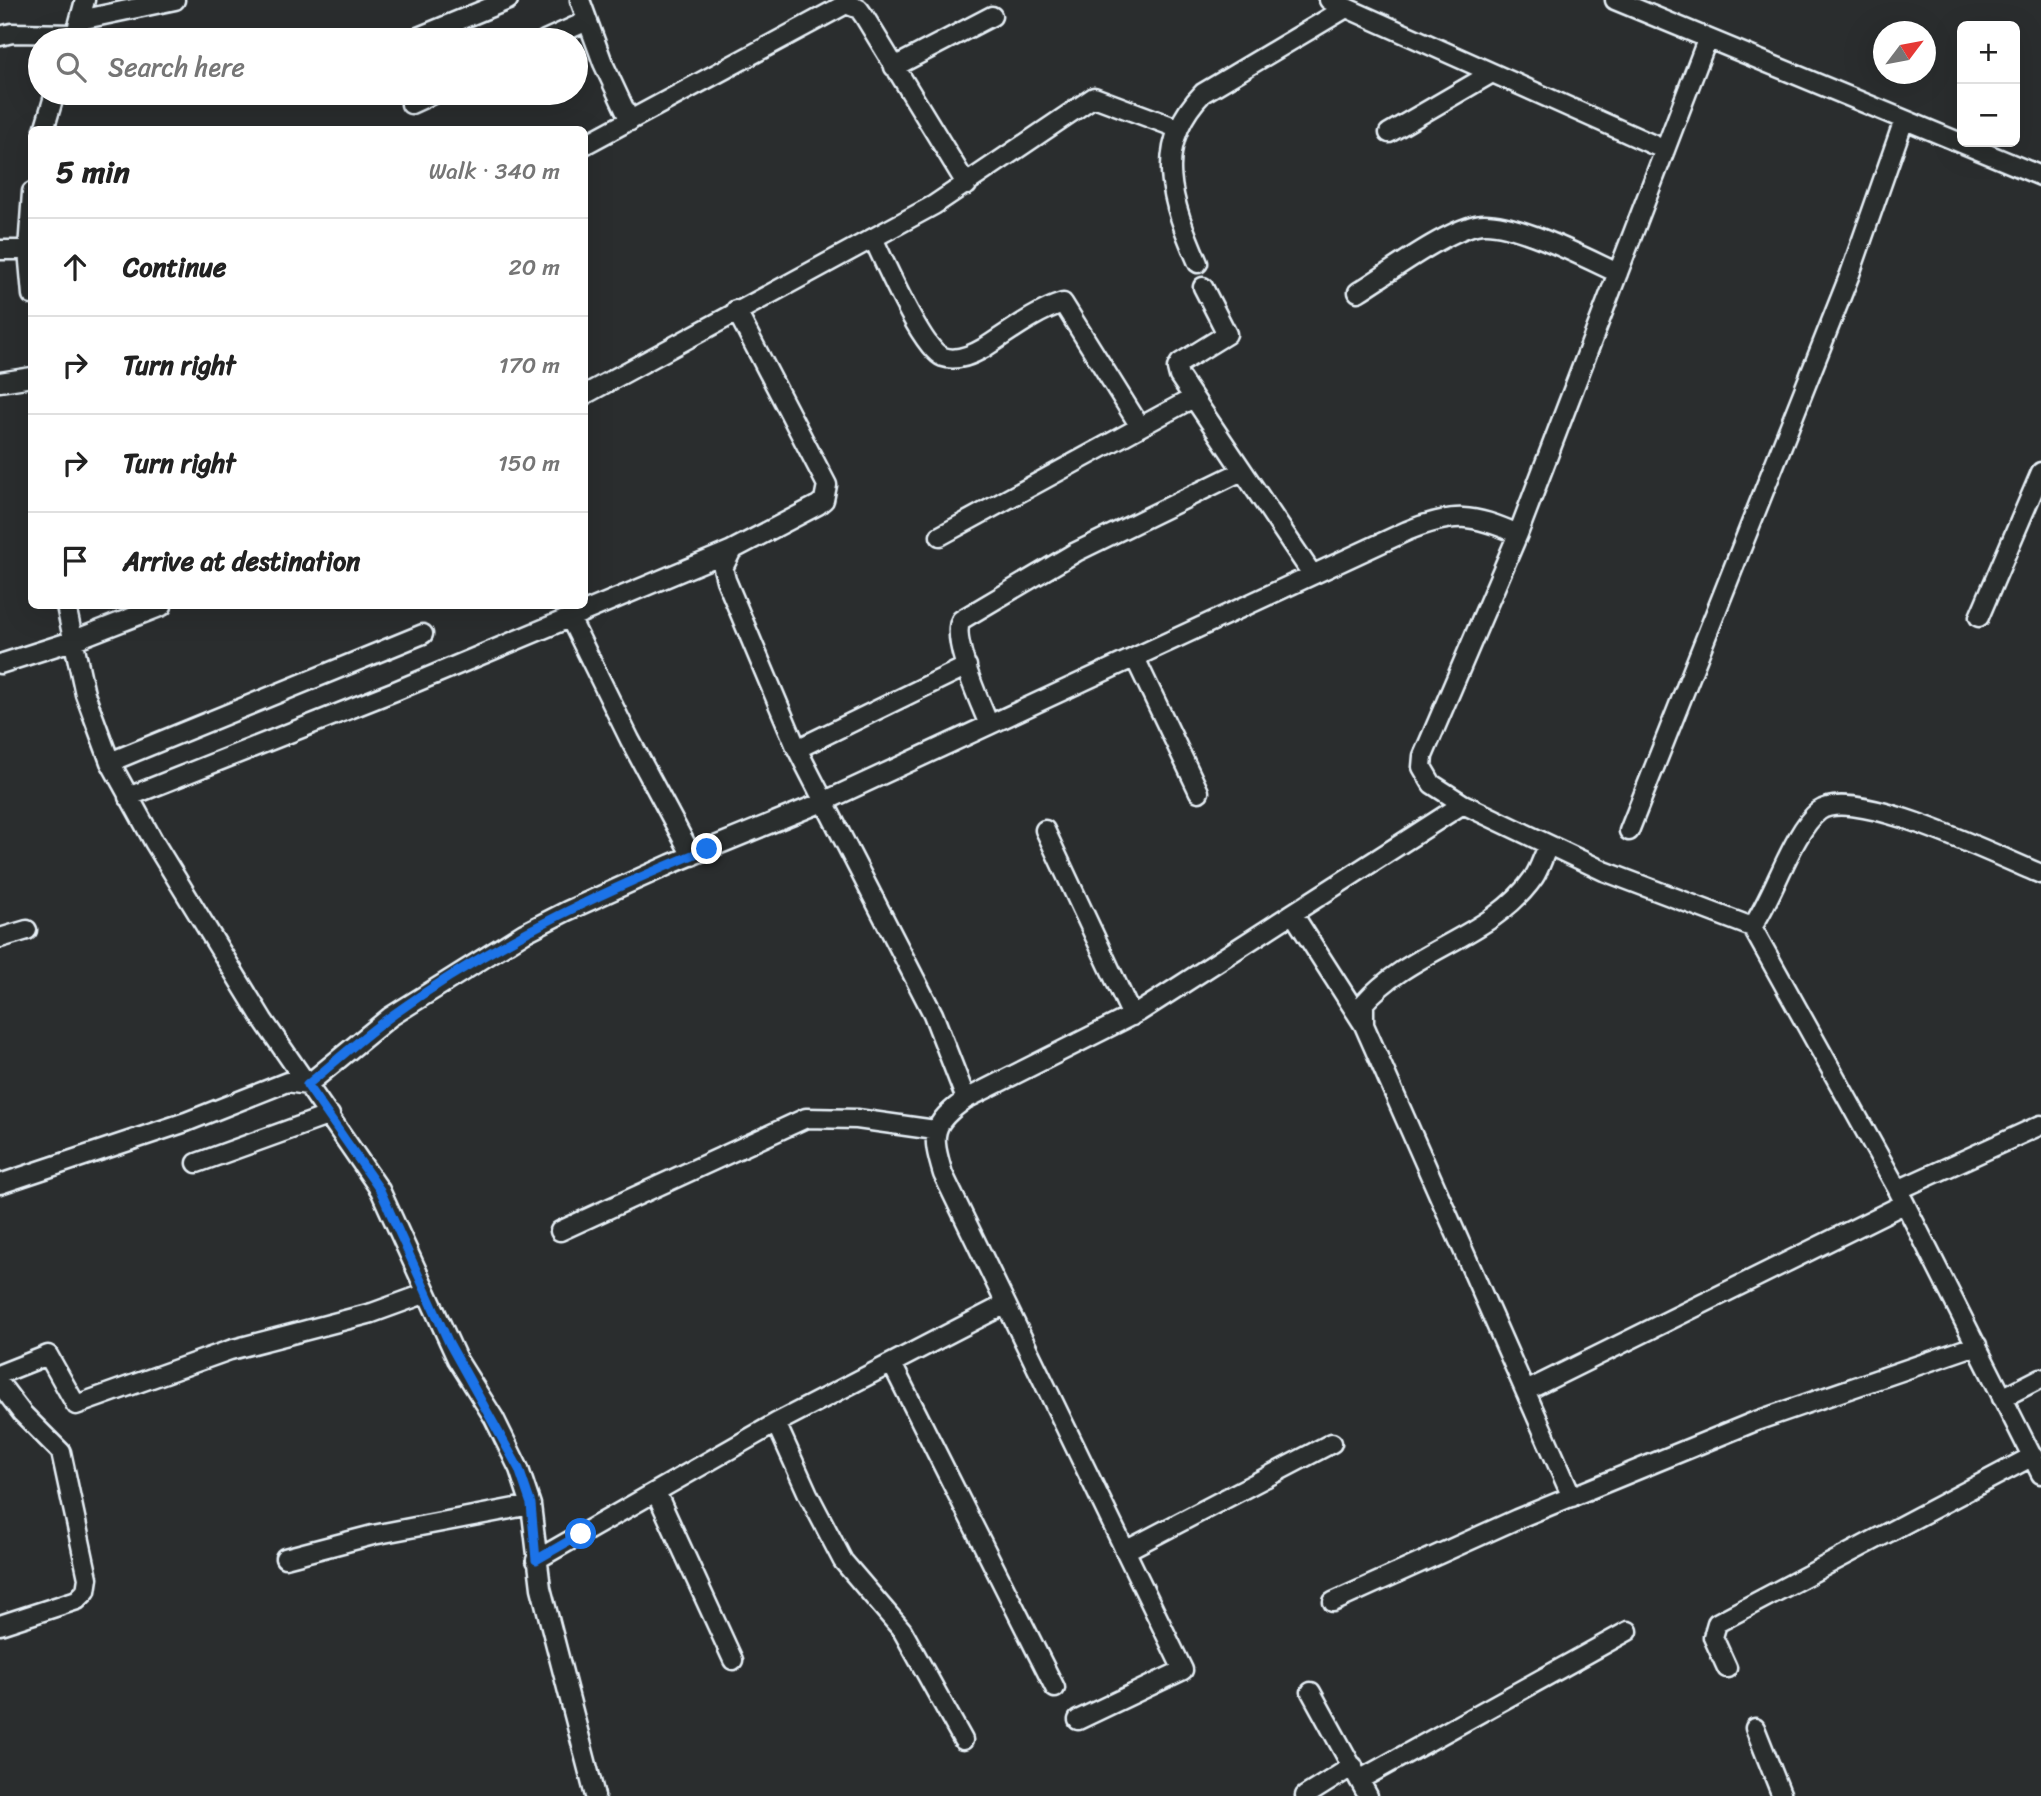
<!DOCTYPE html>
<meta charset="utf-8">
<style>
:root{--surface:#fff;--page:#f2f2f2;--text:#222;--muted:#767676;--line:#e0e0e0}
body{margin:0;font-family:Sriracha,sans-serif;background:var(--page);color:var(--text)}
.controls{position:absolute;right:21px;top:21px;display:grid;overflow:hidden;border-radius:10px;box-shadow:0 7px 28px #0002}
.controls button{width:63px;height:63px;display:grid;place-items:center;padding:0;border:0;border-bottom:2px solid var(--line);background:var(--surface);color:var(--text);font:35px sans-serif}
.compass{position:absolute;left:1873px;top:21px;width:63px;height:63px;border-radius:50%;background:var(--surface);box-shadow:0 7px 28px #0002;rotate:58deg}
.stop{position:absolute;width:21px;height:21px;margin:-16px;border:5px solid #1a73e8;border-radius:50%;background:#fff}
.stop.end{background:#1a73e8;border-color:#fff;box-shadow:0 2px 7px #0008}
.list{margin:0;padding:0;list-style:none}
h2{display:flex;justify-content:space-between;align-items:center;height:91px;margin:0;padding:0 28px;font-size:30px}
h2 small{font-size:23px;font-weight:400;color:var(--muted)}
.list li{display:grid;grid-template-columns:46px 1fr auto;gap:21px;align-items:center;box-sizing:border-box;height:98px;padding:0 28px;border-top:2px solid var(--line)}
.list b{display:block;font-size:26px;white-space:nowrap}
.list em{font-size:23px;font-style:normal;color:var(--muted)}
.icon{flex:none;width:38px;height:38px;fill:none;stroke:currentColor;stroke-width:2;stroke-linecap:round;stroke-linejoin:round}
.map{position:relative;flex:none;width:2041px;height:1796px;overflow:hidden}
.search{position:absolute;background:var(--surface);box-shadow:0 7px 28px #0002;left:28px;top:28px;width:560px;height:77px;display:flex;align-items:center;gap:18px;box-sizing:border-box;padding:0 24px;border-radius:38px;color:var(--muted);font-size:26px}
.panel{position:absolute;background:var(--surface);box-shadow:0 7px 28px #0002;left:28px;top:126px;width:560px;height:483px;border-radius:10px}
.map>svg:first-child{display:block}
</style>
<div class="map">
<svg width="2041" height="1796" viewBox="0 0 2041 1796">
<rect width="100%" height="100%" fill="#2a2d2e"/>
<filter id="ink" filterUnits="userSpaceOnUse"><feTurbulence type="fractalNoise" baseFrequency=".0143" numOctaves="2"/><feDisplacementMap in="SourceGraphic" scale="14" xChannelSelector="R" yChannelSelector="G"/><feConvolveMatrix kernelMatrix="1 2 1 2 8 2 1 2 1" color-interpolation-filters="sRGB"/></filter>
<g filter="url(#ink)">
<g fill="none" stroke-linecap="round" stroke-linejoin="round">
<defs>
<path id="street" d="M580,0L603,63L630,121
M1329,0L1665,150
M1615,0L2041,176
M80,20L175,0
M77,30L85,0
M0,36L12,33L76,34
M411,40L508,0
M545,40L587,21
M1707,40L1518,534L1423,756L1422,767L1432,784L1463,804L1604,871L1752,927C1774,896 1793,831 1819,811C1853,785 2001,858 2041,874
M894,67L992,16
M411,104L435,93
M44,130L55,93
M1389,133L1492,73
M584,145L846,4L859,9L864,16L967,185
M32,192L28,250L32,295
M873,238C884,261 922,349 943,357C957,362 972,355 984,348C1008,333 1036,311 1063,303L1139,425
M0,250H28
M1198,263C1172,203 1151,146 1203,93L1346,8
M1203,287L1227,334L1180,363L1177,368L1179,376L1312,574
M1358,292C1389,273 1442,233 1476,225C1507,217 1587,259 1618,273
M736,310L827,485L824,500L818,505L732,550L723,568L726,580L797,749L933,1014L966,1099
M0,382L32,377
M584,395L934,205L1094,97L1177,128
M940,536L1193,398
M66,606L85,694L110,762L154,842L263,1020L380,1190L457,1359L494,1418L519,1469L531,1505L541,1588L595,1796
M1979,617L2041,472
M570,618L630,740L692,856
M1135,658L1199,792
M0,664L72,641L162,606
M989,725C981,704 950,640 961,620L1076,552L1242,471
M797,749L967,666
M110,762L423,634
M128,797L395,691L732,550
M1045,830L1132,1016
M1629,831L1850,274L1904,120
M1548,847C1543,856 1540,868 1534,877C1493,937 1411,949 1364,1003V1025L1572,1497
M1293,914L1364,1025
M1752,927L1898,1190L2041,1474
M0,938L27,930
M197,1163L330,1115
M0,1184L186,1122L287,1082L307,1085L390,1017L524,933L567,911L671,864L823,802L1407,531C1454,512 1472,514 1518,534
M1898,1190L2041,1125
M560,1231L806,1118L857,1119L935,1130
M892,1364L1055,1688
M0,1374L48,1355L76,1405L230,1350L372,1313L427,1293
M0,1384L22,1413L61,1452L88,1578L86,1591L77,1600L0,1625
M1526,1391L1904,1204
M2002,1398L2041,1378
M776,1423L808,1494L843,1561L902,1630L963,1740
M656,1492L733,1660
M1125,1551L1332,1443
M285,1558L373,1535L531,1505
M536,1560L776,1423L1004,1305
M1333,1602L1517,1519L1756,1421L1977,1345
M1727,1668L1713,1637L1717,1623L2033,1456
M1311,1692L1368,1796
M1078,1720L1183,1670L943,1174C931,1134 931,1124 966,1099L1139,1012L1463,804
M1755,1728L1782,1796
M1359,1780L1628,1631
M1305,1796L1353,1766"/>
</defs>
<use href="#street" stroke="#e8f1f8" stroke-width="23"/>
<use href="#street" stroke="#2a2d2e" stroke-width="18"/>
</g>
</g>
<g fill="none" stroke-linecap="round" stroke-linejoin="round" filter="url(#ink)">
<path stroke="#1a73e8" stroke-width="9" d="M581,1534L536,1560L531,1504L519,1469L449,1343L380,1190L307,1085C335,1062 361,1038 390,1017C487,946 597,894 707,849"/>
</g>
</svg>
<div class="controls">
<button>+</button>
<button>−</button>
</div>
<svg class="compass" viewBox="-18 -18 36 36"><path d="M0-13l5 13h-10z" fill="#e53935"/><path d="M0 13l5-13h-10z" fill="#767676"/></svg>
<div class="stop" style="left:581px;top:1534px"></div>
<div class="stop end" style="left:707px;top:849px"></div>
<div class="search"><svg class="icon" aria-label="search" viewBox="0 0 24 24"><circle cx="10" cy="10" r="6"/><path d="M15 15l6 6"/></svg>Search here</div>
<section class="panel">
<h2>5 min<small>Walk · 340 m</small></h2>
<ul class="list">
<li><svg class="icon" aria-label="ahead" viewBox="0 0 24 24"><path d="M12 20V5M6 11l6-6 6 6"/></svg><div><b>Continue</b></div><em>20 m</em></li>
<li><svg class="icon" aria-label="right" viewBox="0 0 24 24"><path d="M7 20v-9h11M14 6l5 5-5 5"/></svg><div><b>Turn right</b></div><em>170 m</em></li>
<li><svg class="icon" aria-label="right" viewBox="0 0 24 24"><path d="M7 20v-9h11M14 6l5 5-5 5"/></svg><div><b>Turn right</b></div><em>150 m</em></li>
<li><svg class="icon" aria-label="arrive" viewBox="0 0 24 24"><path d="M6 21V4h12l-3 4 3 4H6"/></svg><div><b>Arrive at destination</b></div></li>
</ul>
</section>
</div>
